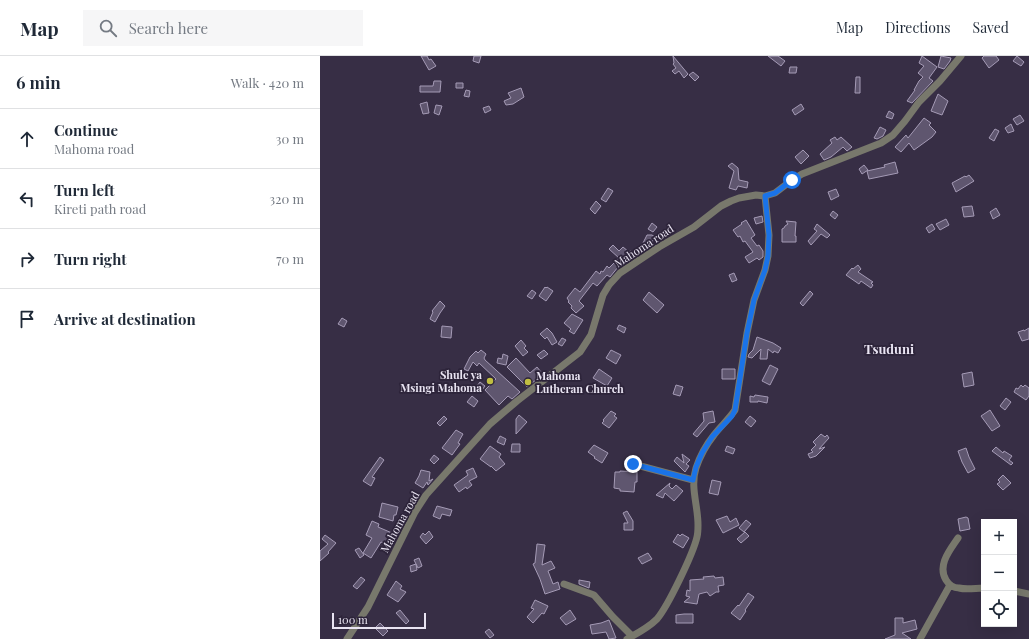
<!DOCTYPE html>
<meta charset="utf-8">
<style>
:root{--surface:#fff;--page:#f6f6f7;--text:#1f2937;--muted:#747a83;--line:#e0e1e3}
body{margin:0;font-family:"Playfair Display",serif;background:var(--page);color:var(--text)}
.controls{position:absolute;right:12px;bottom:12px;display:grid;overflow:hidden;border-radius:0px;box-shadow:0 4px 16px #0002}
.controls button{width:36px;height:36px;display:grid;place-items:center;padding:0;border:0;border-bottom:1px solid var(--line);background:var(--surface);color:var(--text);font:20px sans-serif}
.scale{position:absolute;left:12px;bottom:10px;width:94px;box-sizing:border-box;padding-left:4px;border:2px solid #e9e4f2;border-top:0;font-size:11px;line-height:14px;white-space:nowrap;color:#e9e4f2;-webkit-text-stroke:3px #2d243a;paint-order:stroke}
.stop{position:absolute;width:12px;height:12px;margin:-9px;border:3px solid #1a73e8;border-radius:50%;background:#fff}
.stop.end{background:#1a73e8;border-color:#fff;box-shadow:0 1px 4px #0008}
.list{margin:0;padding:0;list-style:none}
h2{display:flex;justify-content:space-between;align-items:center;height:52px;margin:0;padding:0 16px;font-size:17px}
h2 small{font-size:13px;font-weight:400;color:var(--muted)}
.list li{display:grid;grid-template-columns:26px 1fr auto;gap:12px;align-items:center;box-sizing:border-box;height:60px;padding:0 16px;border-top:1px solid var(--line)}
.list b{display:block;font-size:15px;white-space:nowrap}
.list p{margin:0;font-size:13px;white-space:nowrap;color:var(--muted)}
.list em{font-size:13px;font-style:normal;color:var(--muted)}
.icon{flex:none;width:22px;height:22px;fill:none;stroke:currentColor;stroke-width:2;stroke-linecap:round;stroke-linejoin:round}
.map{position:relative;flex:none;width:709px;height:583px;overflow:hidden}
header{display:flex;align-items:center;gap:24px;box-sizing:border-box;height:56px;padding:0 20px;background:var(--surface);border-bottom:1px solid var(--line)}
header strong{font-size:19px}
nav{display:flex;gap:22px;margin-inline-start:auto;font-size:14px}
.search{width:280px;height:36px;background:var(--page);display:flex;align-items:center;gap:10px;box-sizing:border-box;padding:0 14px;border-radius:0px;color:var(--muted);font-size:15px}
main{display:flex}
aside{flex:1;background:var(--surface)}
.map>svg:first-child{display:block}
</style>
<header>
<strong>Map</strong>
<div class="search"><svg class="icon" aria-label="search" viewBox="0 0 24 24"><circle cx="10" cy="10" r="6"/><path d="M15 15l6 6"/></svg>Search here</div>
<nav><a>Map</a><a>Directions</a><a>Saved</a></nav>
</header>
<main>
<aside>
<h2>6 min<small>Walk · 420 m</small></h2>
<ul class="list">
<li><svg class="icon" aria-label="ahead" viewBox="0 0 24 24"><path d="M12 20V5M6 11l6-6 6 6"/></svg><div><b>Continue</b><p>Mahoma road</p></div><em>30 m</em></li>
<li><svg class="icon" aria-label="left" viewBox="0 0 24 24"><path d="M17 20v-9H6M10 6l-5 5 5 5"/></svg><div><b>Turn left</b><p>Kireti path road</p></div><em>320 m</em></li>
<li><svg class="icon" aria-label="right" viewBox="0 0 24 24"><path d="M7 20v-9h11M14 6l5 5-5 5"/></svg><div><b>Turn right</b></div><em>70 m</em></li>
<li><svg class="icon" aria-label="arrive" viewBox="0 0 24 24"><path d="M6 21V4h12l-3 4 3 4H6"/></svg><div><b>Arrive at destination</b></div></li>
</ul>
</aside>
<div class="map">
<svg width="709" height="583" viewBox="0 0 709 583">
<rect width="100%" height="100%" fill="#372e45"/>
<path fill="#5f566f" stroke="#a59bb6" d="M101,0H107L109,4L111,3L116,10L109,14Z
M154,0H161L159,7L153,5Z
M353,0L368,18L364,22L359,15L355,18L352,15L356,12L353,8L354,7Z
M448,0H458L465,5L461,10Z
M602,0L617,11L609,22L613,25L592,47L587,45L595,34H594L599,25L603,21L598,17L604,10L599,7Z
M621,0L631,2L630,5L624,13L618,11Z
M664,0H676L679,4L669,12L662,2Z
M697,0L704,6L701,10L693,5Z
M470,11H477L476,17H469Z
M373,16L379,21L375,25L369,19Z
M536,21H540V37H535Z
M114,25H121L120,36H100V30H113Z
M136,27H143V32H136Z
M201,32L204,41L193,48L186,49L184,45L191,42L188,37Z
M146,34L150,35L149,41L144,40Z
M618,38L628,45L622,59L611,55Z
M107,46L109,57L103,58L100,48Z
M481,48L484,53L475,59L472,54Z
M116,49L122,50L119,59L114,57Z
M169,50L171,54L165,57L163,52Z
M569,55L574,58L572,63L566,61Z
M700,59L704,65L697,69L693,63Z
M604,62L611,67L609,69L616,76L612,81L594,94L589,87L581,96L575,91L586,79L588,82Z
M691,68L694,75L688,77L685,72Z
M560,71L566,74L563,80L557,83L554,82Z
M675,73L679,75L674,85L669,82Z
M515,81L517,84L521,81L532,91L527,95L523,91L511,101L504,104L500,98L512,87L510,84Z
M483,94L489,100L481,108L475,101Z
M575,106L578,117L549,123L547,115L565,111L564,109Z
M412,107L418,112L419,124L428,126L427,132L418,130L416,134L409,132L414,115L408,110Z
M544,109L548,114L542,118L539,113Z
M649,119L654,125L636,136L632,127L645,120L646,121Z
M288,132L293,135L286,146L281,143Z
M516,133L519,140L511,144L508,136Z
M276,145L281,150L275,158L270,153Z
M652,150L654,160L644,161L642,151Z
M676,152L680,159L673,163L670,156Z
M513,155L518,159L515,163L510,159Z
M442,160L443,166L436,168L434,162Z
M626,163L629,169L620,174L616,168Z
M426,164L435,179L431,182L437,190L439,189L443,195V201L439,204L437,202L429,207L425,201L433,196L425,185L423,186L420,180L418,181L413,174L422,168L421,167Z
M466,165L476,166L475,180H476V186H462V173L464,172L465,170L468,168Z
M332,167L337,171L333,176L328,173Z
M497,168L510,179L507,182L501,178L491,189L488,185L497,175L494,173Z
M612,168L615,173L609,177L606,172Z
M327,179H332L335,181L329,190L323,187Z
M293,189L299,195L303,191L309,196L310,195L314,197L310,204L306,201L290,221L287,219L277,230L273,227L259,245L264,250L256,257L251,252L252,250L248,246L249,245L247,242L255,232L260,236L276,215L280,218L281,215L283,216L287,210L289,212L299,202L289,193Z
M538,209L541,213L538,216L553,226L551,227L553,229L551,232L541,225L539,228L526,219L532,212L533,213Z
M414,217L417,224L412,226L409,219Z
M225,231L226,232L227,231L233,235L226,245L219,240Z
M212,234L216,237L212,243L207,240Z
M490,235L493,238L483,250L480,247Z
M329,236L344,249L337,257L323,244Z
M120,245L125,250L120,257L115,266L110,263L113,256L112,255Z
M252,258L263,264L254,278L249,275L251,273L244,267Z
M22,262L27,265L24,271L18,268Z
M299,269L306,272L304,277L297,273Z
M122,270L132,271L131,282L121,281Z
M227,272L232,277L237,286L232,289L227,281L225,283L220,278Z
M709,272V283L702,285L698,276L704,274V275Z
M437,281L453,287L461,292L458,297L454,295L453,297L448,293L447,303H440L441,293L432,302L428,301L429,298L433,294Z
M242,282L246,284L242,290L238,288Z
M201,284L206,290L204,292L208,296L203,300L195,290Z
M161,294L166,298L164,302L165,304L200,336L192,343L188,340L179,349L165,334L176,323L159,307L157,310L153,306L148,315L144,313L150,301L156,295L158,297Z
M224,294L228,298L221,303L217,299Z
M291,294L301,299L296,308L286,302Z
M183,298L188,300L186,309L177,307L178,302L182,303Z
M196,302L210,317L217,311L221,316L219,317L222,319L207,331L187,311Z
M450,309L458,313L450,329L442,325Z
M279,313L292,322L287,330L273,322Z
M402,313H415V323H402Z
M652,316L654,329L644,331L642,318Z
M160,326L165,330L162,334L157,330Z
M356,329L363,331L360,340L353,338Z
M701,329L703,331L705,329L709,332V340L706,344L694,336L696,332L698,333Z
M435,339L448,341L447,347L438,345V346H430V340L434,341Z
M152,340L158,345L154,351L147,346Z
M686,342L691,346L685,354L680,350Z
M670,354L680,370L672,375L661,360Z
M291,355L296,358L294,360L297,362L289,372L282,367L284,365L283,364Z
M393,355L395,366L389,367L377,381L373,378L384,365L383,357Z
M199,359L207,366L196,378V363Z
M124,360L127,363L120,370L117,367Z
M430,360L436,365L431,371L425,366Z
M136,374L143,378L138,387L140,388L132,399L122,392Z
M501,378L505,381L507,379L509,382L499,393L505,391L496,400L490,402L488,398L493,396L491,394L496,389L493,386Z
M180,380L186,383L184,389L177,386Z
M192,388H200V396H191Z
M274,389L288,397L282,407L274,402L275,401L268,396Z
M170,390L181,398L179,401L185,408L176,415L171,410V411L160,403Z
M407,390L415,393L413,398L405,395Z
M676,391L683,397L684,395L692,400L689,404L693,407L691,409L672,395Z
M646,392L649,401L655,413L648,417L642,406L638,395Z
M362,398L370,404L366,408L369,410L365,416L354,405L357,401L364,407Z
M114,399L119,403L114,408L110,404Z
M60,401L64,404L52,421L55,422L51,430L43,425Z
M153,412L157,421L149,425L152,429L147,433L146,431L139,436L134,429L148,419L146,415Z
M101,414L110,416L109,425L113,423L108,429L107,426L103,432L95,427L99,420Z
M300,415L317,416V426H315L314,436L300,435V433L294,432L295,416H300Z
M683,419L691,427L683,434L677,428L680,426L678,424Z
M392,424L401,426L398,439L389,437Z
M350,427L349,430L352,433L356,429L363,435L354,445L345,437L343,442L336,439Z
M62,447L78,451L76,459H74L73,465L59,461Z
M117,450L132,454L130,460L122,458L120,463L113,460Z
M307,455L313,465V474H304V467H308L303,457Z
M407,460L410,466L416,462L419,469L403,477L396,464Z
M646,461L648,462L650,473L640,475L638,463Z
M426,464L431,468L424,476L419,472Z
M52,465L59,468L58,471L72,477L66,488L61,486L51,502L43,497L52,482L46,479Z
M109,475L113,481L106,488L100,481L103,477L105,479Z
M425,476L429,480L421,487L417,483Z
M358,478L360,480L362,478L369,482L363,492L353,486Z
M5,479L16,487L8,496L9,497L0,505V495L8,488L2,483Z
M217,488L225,489L222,509L231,505L235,512L228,515L233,528L238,526L240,533L225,538L220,523L213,508L215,507Z
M39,492L44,499L40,502L35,494Z
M328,497L332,503L322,508L318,502Z
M99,502L102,510L98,512L94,504Z
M96,508L97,514L91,516L90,510Z
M394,520L395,522L403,521L404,529L398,530L399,536H396L390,540L387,536L379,538L377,548L364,546L370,541L366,540L367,534L370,535V524L384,523L383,521Z
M41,521L45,524L37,533L33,530Z
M259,524L270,526L269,532L259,528Z
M76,525L82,530L80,533L86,536L78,546L67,539Z
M428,537L434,541L425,554L426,555L420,564L411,557L418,549L419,550Z
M215,544L228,550L224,558L222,557L213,567L207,561L214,553L211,552Z
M80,554L89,565L86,568L76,557Z
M250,554L256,563L246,569L240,562Z
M364,558H373V567H356V559Z
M575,562H583V567L595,564L597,573L582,577L591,583H565L575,579Z
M289,564L296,582L289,583L286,576L272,578L270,569L281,567Z
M60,567L68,575L63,580L55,572Z
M169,573L174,579L170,582L165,576Z"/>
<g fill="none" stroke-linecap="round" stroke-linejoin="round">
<path stroke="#78786c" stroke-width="7" d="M313,408L373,424
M638,482C630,494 617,509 626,524C629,529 633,532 639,532C647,534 656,532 664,532
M244,528L274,539L293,561L312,580
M694,535L709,538
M27,583L48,551L95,456L106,439L170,368L197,345L260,296L271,279L283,239L289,229L300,217L339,191L374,171L401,150L411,145L419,142L436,139L445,140L455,137L472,124L482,118L561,87L573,79L585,65L599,46L620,25L641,0
M307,583C318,577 328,572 337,563C348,550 373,498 377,481C378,477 378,473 378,469C378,449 370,431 376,412C380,400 386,389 394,379C400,371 409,363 415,354L427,277L434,244L445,214L448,200L449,179L445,140
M600,583L630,529"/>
</g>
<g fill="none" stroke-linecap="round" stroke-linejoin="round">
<path stroke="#1a73e8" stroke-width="5" d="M313,408L373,424L376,411L382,397L392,381L412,360L415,354L427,277L434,244L445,214L448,200L449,179L445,140L455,137L472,124"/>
</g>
<g fill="#c0be41" stroke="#2d243a" stroke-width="1.5">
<circle cx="170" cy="325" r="4"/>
<circle cx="208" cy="326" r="4"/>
</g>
<g text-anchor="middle" stroke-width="3.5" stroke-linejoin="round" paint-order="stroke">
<g font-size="11" fill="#e9e4f2" stroke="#2d243a">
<text transform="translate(324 190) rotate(-33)" y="4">Mahoma road</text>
<text transform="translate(80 466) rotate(-61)" y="4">Mahoma road</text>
</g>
<g font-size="11" font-weight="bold" fill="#e9e4f2" stroke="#2d243a" text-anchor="end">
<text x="162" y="323">Shule ya<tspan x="162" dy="13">Msingi Mahoma</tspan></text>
<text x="216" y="324" text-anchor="start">Mahoma<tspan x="216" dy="13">Lutheran Church</tspan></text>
</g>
<g font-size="13" font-weight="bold" fill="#e9e4f2" stroke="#2d243a">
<text x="569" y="298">Tsuduni</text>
</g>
</g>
</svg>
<div class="controls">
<button>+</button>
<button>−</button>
<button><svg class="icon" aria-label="locate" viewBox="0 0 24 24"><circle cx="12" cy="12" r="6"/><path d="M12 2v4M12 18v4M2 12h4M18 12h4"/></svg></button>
</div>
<div class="scale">100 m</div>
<div class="stop" style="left:472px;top:124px"></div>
<div class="stop end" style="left:313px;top:408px"></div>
</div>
</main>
